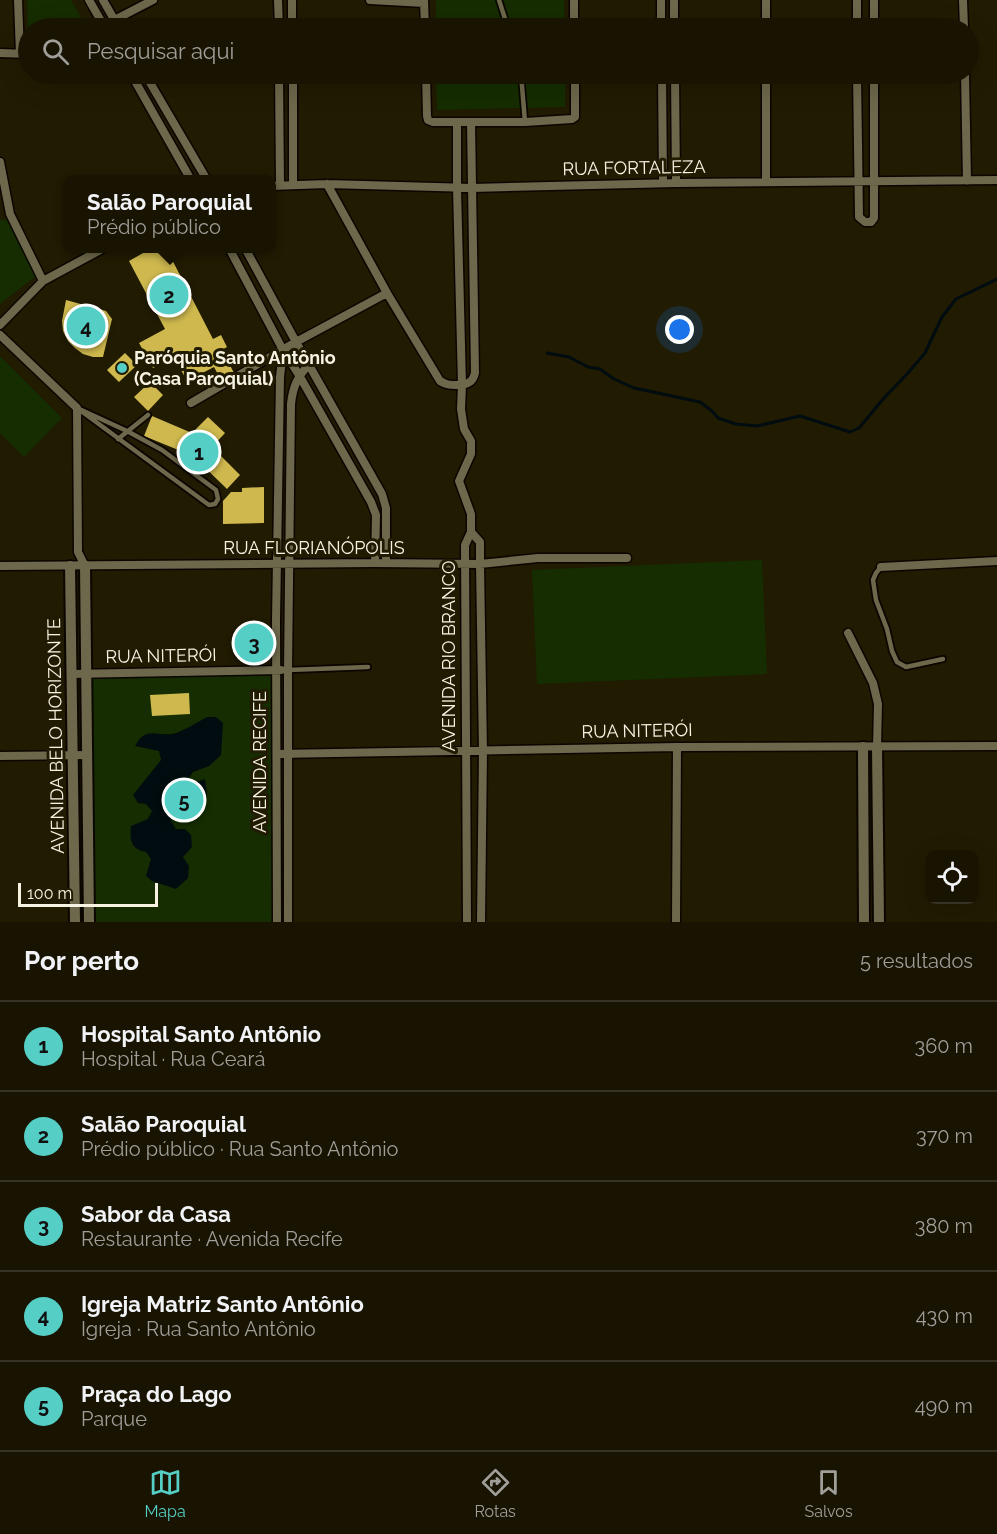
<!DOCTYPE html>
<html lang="pt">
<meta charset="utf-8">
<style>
:root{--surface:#191402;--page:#262111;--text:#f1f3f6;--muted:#9f9e99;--line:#373324;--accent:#55cec5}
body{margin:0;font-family:Raleway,sans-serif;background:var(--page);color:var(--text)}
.controls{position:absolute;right:18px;bottom:18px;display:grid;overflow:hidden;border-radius:12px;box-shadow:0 6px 24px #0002}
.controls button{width:54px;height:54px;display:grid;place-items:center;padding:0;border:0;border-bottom:2px solid var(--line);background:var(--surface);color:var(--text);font:30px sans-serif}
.scale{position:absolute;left:18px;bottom:15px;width:140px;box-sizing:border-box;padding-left:6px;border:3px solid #f7f3e3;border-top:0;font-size:16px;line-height:21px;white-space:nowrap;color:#f7f3e3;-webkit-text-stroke:4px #211b02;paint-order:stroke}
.you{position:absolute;left:680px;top:330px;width:21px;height:21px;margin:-15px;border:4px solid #fff;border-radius:50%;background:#1a73e8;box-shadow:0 0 0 9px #1a73e833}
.badge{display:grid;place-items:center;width:39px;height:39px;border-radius:50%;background:var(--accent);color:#111;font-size:20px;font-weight:700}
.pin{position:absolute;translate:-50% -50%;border:3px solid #fff;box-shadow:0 2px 6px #0006}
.popup{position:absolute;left:63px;top:175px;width:213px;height:78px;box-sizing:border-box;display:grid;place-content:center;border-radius:12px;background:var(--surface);filter:drop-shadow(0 2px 4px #0005);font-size:20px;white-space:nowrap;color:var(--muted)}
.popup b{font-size:22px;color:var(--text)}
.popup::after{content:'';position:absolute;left:50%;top:100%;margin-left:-12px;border:12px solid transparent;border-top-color:var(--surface)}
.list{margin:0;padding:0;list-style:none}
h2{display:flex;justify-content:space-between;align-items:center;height:78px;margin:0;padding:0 24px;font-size:26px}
h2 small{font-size:20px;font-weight:400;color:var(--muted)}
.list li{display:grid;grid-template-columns:39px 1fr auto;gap:18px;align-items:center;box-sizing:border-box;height:90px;padding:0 24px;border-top:2px solid var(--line)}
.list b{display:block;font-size:22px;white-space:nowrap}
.list p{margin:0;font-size:20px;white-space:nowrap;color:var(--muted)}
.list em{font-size:20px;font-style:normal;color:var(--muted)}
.icon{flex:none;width:33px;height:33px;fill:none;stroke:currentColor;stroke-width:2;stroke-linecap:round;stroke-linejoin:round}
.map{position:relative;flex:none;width:997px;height:922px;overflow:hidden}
.search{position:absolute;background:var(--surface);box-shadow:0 6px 24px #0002;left:18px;right:18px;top:18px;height:66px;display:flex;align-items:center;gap:15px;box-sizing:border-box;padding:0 21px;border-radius:33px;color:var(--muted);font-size:22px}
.sheet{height:528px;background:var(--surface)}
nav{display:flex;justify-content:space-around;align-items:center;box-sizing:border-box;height:84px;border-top:2px solid var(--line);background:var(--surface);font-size:16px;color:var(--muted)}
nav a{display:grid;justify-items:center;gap:3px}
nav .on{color:var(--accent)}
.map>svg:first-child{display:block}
</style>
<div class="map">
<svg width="997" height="922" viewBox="0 0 997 922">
<rect width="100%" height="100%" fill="#211b02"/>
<path fill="#152d01" d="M27,0H71L82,19L64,28H28V37Z
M436,0H564L565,28H436Z
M436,74H565V107L437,110Z
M9,219L36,276L0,304V220Z
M0,356L62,418L24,457L0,433Z
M762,560L767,674L537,684L532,570Z
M275,676V922H95L92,677Z"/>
<path fill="#000c0f" d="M207,717H216L223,723L221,755L209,766L193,772L189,778L197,782L205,779L207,795C204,798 200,804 196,806C183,813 159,802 176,829H185L191,835L192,847L183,857L189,866L188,878L176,889L152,881L146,876L151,859L146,852C130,849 130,840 131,826L148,819L152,811L146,804L138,803L133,795L161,760L159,751L135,746C146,726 155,736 172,734C182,732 198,722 207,717Z"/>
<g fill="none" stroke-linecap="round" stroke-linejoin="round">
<path stroke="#000c0f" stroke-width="3" d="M547,353L569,357L588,367L600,369L614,379L634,388L700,402L712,411L718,418L736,424L757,426L800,416L850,432L859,428L884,398L907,374L925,353L942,317L956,299L997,279"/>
</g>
<path fill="#cfb94e" d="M152,248H166L213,339L221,335L227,347L222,350L234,373L221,380L214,367L187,381L174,357L153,368L139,343L165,329L129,261Z
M66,300L106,311L112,319L103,357H93L83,354L75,348L68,341L63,331L62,321Z
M125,353L137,365L119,382L107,370Z
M150,382L163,395L148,411L134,397Z
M152,416L192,433L208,417L225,433L212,447L240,475L227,489L193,456L144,436Z
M264,487V523L223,524V501L231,492H242V488Z
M240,632H268L269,654H240Z
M189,693L190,714L152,716L150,695Z"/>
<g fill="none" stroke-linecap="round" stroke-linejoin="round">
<defs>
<path id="service" d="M499,0L508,28
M521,74L525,122
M77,408L127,431L162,450L216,490L218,499L215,504L209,505Z
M118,439L148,415
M881,567L876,573L873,580L876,600L887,629L892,651L897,662L906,667L943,659
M288,670L368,667"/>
<path id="minor" d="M18,0L20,54
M89,0L105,28
M103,0L119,28
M278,0L279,28
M292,0V28
M370,0L424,3
M424,0L425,28
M574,0V28
M661,0V28
M674,0V28
M766,0V28
M857,0V28
M963,0L964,28
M99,28L153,0
M874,28V0
M0,53L28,54
M131,74L191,180
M145,74L207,180
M279,74L280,185
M293,74V185
M426,74L427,116L428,120L433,122H525L572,119L575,117V74
M662,74L663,183
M675,74L676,183
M766,74V182
M857,74L859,217L865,222H871L874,218V74
M965,74L967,181
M457,122V188L462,385C470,383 473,381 475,373L471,122
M0,162L10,214L43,281
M327,184L387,293L440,381C448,386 453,385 462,385L461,409L464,429L471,441V454L459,481L471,514V532L465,545L467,922
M271,186L327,184L472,188L676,183L997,180
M229,248L283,350L299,375L371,502L376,515L375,563
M245,248L296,342L382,494L386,508V563
M0,325L43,281L104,248
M0,335L77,408L78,552L85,566
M191,403L296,342L387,293
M471,532L480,542V564L483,751L481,922
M0,566L375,563L480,564L538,558H627
M881,567L997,561
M848,633L873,683L878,704L877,747
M71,674L281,670
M277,754L677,747L997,746
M0,756L88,755
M277,922L276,620L280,377L283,350
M288,922V670L291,404C293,386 297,378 309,364
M676,922L677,747"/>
<path id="tertiary" d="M70,566L75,922
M85,566L89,922
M863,747L864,922
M877,747L879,922"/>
</defs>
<use href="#service" stroke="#0b0600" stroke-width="8"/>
<use href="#minor" stroke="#0b0600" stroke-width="11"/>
<use href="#tertiary" stroke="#0b0600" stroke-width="14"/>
<use href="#service" stroke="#6d674b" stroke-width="4.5"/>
<use href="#minor" stroke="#6d674b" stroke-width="8"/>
<use href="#tertiary" stroke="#6d674b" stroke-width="10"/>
</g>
<circle fill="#55cec5" stroke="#211b02" stroke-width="2" cx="122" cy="368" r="6"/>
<g text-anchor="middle" stroke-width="6" stroke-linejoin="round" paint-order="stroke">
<g font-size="18" fill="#f7f3e3" stroke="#211b02">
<text transform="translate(634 168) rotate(-1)" y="6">RUA FORTALEZA</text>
<text x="314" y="554">RUA FLORIANÓPOLIS</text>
<text transform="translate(161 656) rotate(-1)" y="6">RUA NITERÓI</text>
<text transform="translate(449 656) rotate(-90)" y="6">AVENIDA RIO BRANCO</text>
<text transform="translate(637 731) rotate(-1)" y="6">RUA NITERÓI</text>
<text transform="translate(56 736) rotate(-91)" y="6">AVENIDA BELO HORIZONTE</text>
<text transform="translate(260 762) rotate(-90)" y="6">AVENIDA RECIFE</text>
</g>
<g font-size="18" font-weight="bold" fill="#f7f3e3" stroke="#211b02" text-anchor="start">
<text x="134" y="364">Paróquia Santo Antônio<tspan x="134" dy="21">(Casa Paroquial)</tspan></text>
</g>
</g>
</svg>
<div class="controls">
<button><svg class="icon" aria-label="locate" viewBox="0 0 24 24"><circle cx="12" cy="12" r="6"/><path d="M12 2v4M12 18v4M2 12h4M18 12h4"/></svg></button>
</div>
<div class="scale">100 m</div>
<div class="you"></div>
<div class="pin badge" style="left:199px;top:452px">1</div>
<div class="pin badge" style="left:169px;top:295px">2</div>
<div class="popup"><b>Salão Paroquial</b>Prédio público</div>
<div class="pin badge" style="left:254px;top:643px">3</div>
<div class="pin badge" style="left:86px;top:326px">4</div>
<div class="pin badge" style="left:184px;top:800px">5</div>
<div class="search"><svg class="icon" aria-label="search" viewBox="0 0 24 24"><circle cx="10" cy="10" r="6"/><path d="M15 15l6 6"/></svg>Pesquisar aqui</div>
</div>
<section class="sheet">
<h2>Por perto<small>5 resultados</small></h2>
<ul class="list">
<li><span class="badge">1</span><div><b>Hospital Santo Antônio</b><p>Hospital · Rua Ceará</p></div><em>360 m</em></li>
<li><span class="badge">2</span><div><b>Salão Paroquial</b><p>Prédio público · Rua Santo Antônio</p></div><em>370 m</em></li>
<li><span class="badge">3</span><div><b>Sabor da Casa</b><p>Restaurante · Avenida Recife</p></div><em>380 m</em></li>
<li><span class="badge">4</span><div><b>Igreja Matriz Santo Antônio</b><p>Igreja · Rua Santo Antônio</p></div><em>430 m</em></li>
<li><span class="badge">5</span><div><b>Praça do Lago</b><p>Parque</p></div><em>490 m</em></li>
</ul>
</section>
<nav>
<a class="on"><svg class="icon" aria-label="map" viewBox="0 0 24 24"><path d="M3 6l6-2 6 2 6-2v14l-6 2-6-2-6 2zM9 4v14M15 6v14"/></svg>Mapa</a>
<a><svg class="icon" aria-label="directions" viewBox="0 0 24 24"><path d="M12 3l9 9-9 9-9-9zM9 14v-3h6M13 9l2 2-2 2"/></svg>Rotas</a>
<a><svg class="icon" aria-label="saved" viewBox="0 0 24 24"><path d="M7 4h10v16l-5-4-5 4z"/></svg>Salvos</a>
</nav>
